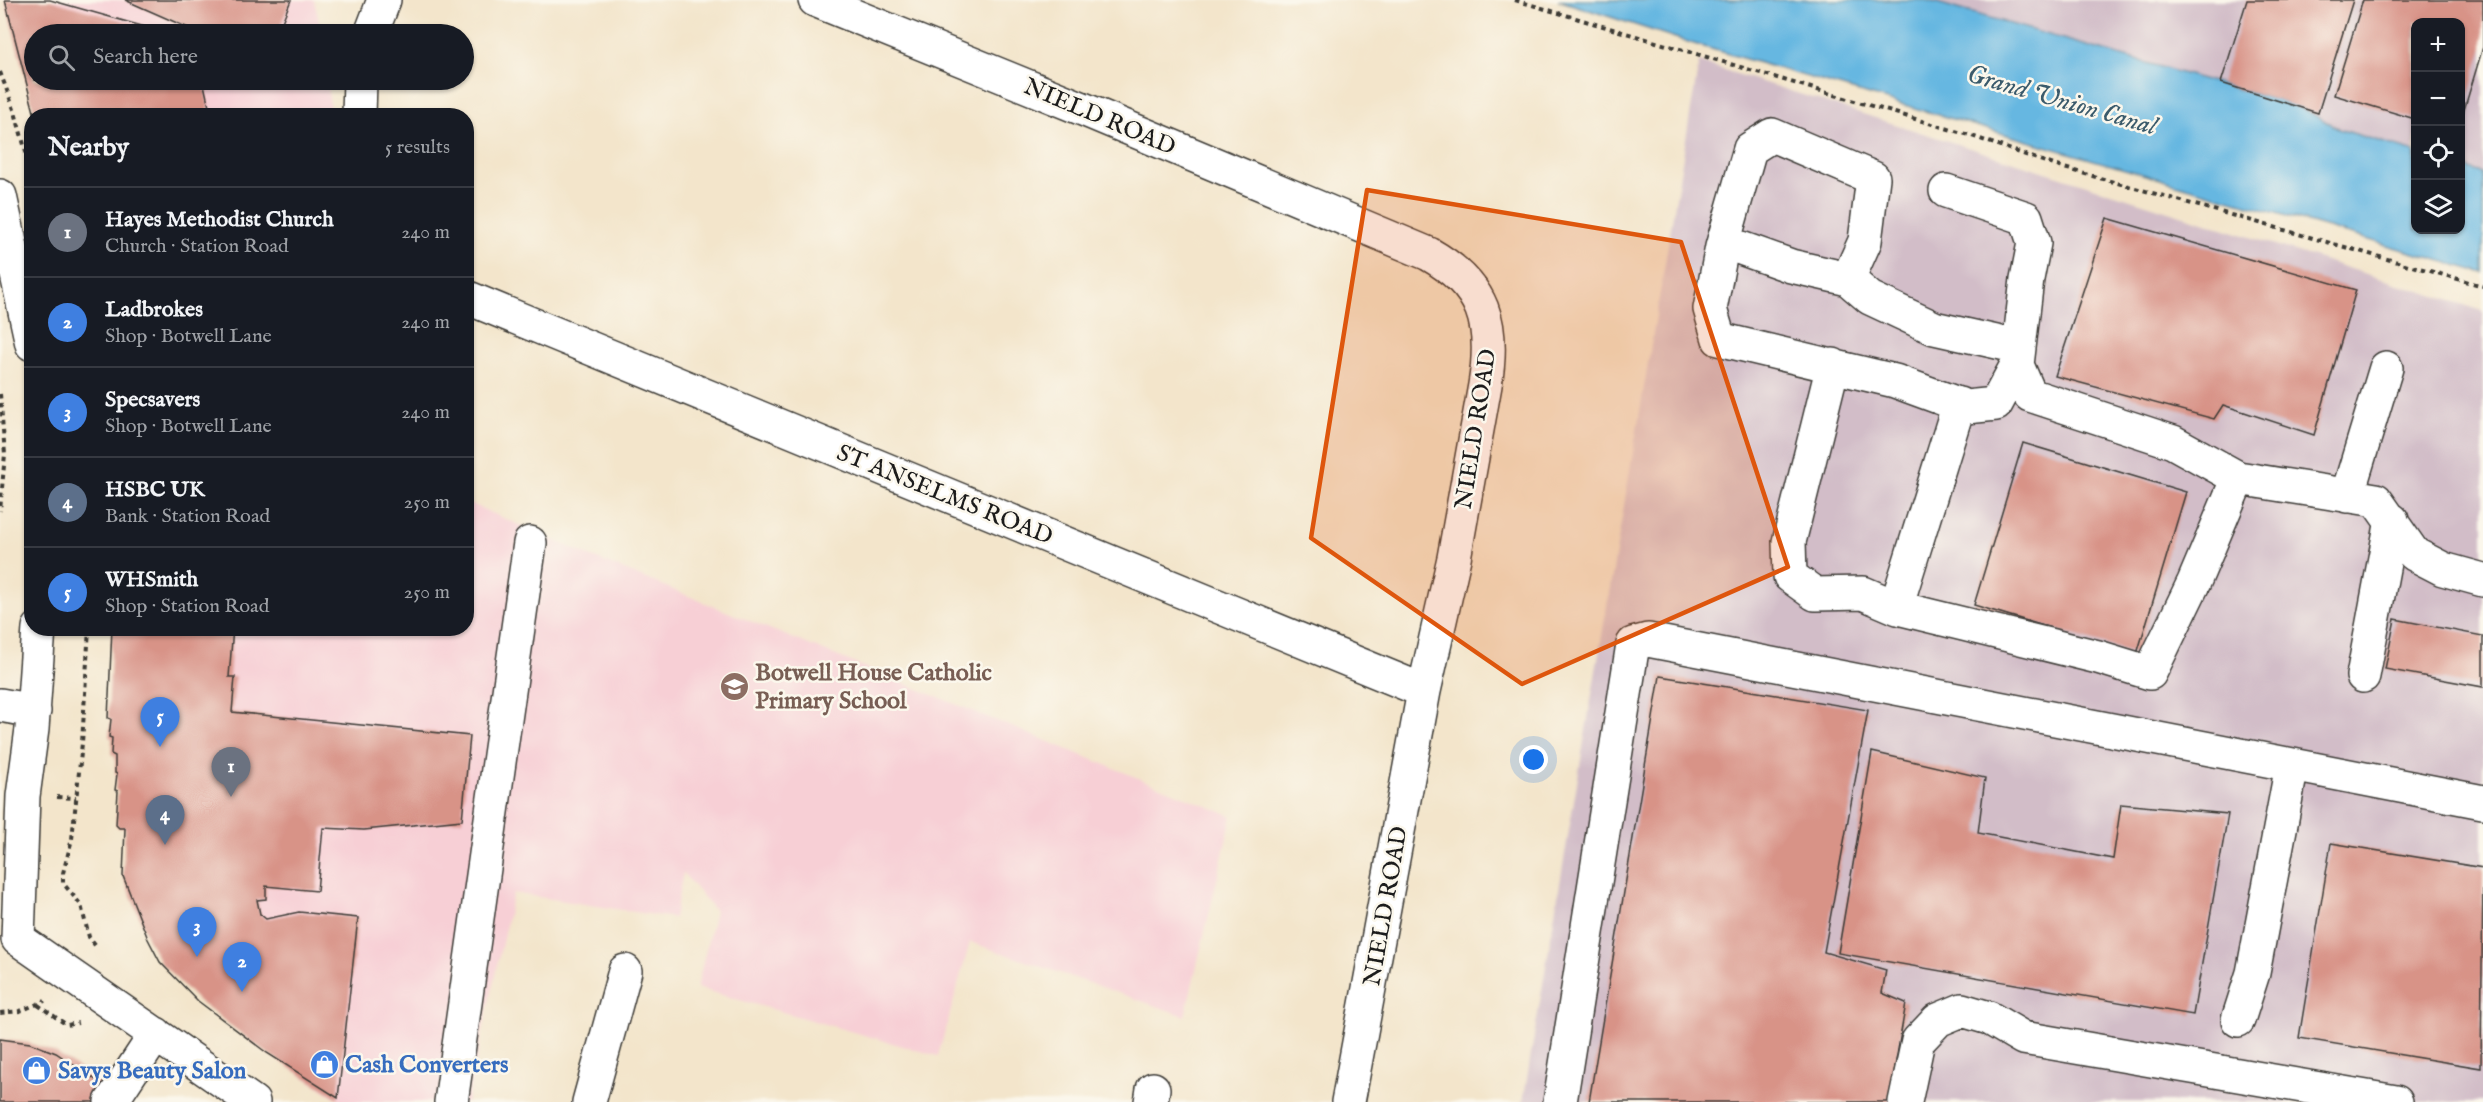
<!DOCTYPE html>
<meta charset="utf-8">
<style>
:root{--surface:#171b24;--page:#242831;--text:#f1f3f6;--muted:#9ea1a6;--line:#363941;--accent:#db2777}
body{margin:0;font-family:"IM FELL English",serif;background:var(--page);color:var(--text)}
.controls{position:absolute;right:18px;top:18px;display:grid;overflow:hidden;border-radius:12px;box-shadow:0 2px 4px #0004}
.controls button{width:54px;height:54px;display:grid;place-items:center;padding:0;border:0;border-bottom:2px solid var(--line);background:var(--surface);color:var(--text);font:30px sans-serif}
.you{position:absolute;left:1534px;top:760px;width:21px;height:21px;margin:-15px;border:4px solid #fff;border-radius:50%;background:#1a73e8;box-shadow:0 0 0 9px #1a73e833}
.badge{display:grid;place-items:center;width:39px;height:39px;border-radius:50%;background:var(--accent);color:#fff;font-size:20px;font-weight:700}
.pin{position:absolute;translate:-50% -50px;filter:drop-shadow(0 2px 3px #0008)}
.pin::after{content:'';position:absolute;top:32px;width:21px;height:18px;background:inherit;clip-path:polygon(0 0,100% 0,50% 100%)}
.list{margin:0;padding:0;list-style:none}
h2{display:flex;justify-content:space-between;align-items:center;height:78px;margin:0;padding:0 24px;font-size:26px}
h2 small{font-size:20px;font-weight:400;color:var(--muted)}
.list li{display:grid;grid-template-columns:39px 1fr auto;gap:18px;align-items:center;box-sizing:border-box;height:90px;padding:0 24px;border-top:2px solid var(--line)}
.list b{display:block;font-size:22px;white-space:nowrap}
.list p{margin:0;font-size:20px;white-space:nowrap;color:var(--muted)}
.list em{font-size:20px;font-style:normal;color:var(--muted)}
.icon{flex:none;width:33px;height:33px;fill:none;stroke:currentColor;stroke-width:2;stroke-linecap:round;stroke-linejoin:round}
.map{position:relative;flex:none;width:2483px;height:1102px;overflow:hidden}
.search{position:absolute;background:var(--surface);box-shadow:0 2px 4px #0004;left:24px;top:24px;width:450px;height:66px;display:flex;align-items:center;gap:15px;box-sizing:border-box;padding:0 21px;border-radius:33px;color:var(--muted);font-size:22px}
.panel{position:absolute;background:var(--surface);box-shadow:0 2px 4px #0004;left:24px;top:108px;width:450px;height:528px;border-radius:24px}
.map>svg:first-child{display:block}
</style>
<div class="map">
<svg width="2483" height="1102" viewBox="0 0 2483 1102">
<rect width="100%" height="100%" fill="#fbf7ec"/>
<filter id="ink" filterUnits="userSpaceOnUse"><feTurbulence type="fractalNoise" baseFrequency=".0167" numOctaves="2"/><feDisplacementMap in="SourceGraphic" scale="12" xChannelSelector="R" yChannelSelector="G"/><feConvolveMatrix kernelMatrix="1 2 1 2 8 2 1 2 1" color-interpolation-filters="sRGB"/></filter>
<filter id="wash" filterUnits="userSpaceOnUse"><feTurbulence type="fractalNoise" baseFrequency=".008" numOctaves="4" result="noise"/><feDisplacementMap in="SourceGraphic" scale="24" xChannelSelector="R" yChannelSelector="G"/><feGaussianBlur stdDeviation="1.35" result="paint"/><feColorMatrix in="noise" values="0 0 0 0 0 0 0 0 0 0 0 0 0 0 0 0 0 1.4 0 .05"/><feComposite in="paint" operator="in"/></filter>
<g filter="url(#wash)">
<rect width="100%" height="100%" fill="#f3e5cb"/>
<path fill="#f7cfd5" d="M5,0H314L322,34H34V80H328L330,115H35Z
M467,502L587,555L1232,816L1185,1016L970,942L938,1056L697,988L715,911L683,873L674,918L513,893L467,1102H342L267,1053L198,1001L160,962L148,939L123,876L125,829L116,825L118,791L115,790L117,774L115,773V756L112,738L109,737L111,720L108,718L112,629L466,628Z"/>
<path fill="#d2bdc8" d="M1927,0H2483V173L2461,166L2460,22H2416L2415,152L2339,129L2300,107Z
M1699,62L2483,311V1102H1523Z"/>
<path fill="#66b7e1" stroke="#416a7e" stroke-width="1.5" d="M1558,0H1927L2300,107L2339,129L2415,152L2416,230H2460L2461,166L2483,173V273L1694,44Z"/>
<g id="blocks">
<path fill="#d89387" d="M5,0H50L170,34H34V80H203L211,116H35Z
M125,0H291L277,34H202Z
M2247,0H2353L2318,113L2221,83Z
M2363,0H2483V47L2461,120L2460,22H2415V119L2334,95Z
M2107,218L2356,290L2314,435L2223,405L2214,419L2055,376Z
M2023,443L2186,492L2137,654L1974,605Z
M2395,619L2483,636V687L2385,669Z
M112,628H233L229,677H235L232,712L470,736L462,820L364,830L323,828L317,891L266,886V899L257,900L260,914L266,919L299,912L358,918L338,1098L267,1053L198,1001L160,962L148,939L123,876L125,828H119L116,825L118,791L115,790L117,774L115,773V756L111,754L112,738L109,737L111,719L108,718Z
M1660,676L1868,710L1824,952L1886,970L1882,993L1906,1003L1889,1102H1589Z
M1872,752L1985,778L1978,833L2113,859L2121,804L2228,814L2193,1015L1838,953Z
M2331,843L2483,868L2481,1068L2299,1038Z
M0,1039L30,1043L56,1053L108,1088L99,1102H0Z"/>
</g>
</g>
<g filter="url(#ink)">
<use href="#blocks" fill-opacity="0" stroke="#3c3a36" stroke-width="1.5"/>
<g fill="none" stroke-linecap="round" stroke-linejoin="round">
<defs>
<path id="minor" d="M815,0L1083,109L1429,254C1485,286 1495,324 1485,385L1454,558L1424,691L1348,1102
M371,34L384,0
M359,116L360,80
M1946,191L2026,218L2034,243L2027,279L2017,365L2030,395L2173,442L2238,478L2376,500L2414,554L2443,569L2483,580
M0,196L32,344
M1724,242L1791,266L1848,279L1865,241L1873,178L1772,135L1750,149L1722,247L1710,309L1719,339L1895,381L1966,407L1996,404L2017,365
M1848,279L1870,298L1934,328L2019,347
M466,297L1424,691
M1833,365L1789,542L1790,576L1815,594L1863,593L1898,608L1901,591L1959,404
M2347,496L2386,368
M1898,608L2098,657L2150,673L2194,582L2238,478
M2363,676L2392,520
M0,705L34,711
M18,939L23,796L32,729L39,628
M18,939L253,1102
M2238,1020L2253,973L2292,765
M111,1102L156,1034
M451,1102L530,543
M589,1102L625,971
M1151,1102L1153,1089
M1560,1102L1633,644L1648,640L2483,802
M1905,1102L1918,1041L1938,1020L1962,1010L1989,1018L2023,1038L2396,1102"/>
</defs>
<use href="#minor" stroke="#3c3a36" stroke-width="36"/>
<path stroke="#3c3a36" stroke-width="4" stroke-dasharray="4.5 4.5" stroke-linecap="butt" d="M1515,0L1969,135L2057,166L2483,286
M0,72L15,112L32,174
M0,394L5,454L0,511
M89,628L82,743L72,839L63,873V883L81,905L89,937L97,948
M57,797L76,798
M38,1005L67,1025L78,1023
M0,1013L20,1011L45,1001"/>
<use href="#minor" stroke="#fff" stroke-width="33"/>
</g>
</g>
<path fill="#de560d" fill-opacity="0.2" stroke="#de560d" stroke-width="4.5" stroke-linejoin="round" d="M1367,190L1681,242L1788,567L1522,684L1311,538Z"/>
<defs>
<symbol id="school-disc" viewBox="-11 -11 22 22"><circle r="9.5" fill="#8d6e63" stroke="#fbf7ec"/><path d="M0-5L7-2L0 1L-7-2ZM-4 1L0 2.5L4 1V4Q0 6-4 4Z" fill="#fff"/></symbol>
<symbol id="shop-disc" viewBox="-11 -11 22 22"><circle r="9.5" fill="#3f7fe0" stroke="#fbf7ec"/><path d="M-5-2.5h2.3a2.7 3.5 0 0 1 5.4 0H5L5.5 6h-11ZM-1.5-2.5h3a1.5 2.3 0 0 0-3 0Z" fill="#fff"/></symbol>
</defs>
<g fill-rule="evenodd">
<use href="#school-disc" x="718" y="670" width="33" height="33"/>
<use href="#shop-disc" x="308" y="1048" width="33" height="33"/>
<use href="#shop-disc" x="20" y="1054" width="33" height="33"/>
</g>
<g text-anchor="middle" stroke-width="5" stroke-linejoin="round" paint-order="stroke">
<g font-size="24" fill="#1c1c1c" stroke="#fbf7ec">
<text transform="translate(1100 116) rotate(23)" y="8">NIELD ROAD</text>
<text transform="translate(1475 429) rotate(-81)" y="8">NIELD ROAD</text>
<text transform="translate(945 494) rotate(22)" y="8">ST ANSELMS ROAD</text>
<text transform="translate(1385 906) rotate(-80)" y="8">NIELD ROAD</text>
</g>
<g font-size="24" font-weight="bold" fill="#785e54" stroke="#fbf7ec" text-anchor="start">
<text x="755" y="680">Botwell House Catholic<tspan x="755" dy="28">Primary School</tspan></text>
</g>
<g font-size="24" font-weight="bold" fill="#366cbe" stroke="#fbf7ec" text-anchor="start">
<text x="345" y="1072">Cash Converters</text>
<text x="58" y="1078">Savys Beauty Salon</text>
</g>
<g font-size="26" font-style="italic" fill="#3a5a6b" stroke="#fbf7ec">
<text transform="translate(2062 99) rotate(16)" y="9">Grand Union Canal</text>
</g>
</g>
</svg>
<div class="controls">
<button>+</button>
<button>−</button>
<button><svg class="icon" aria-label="locate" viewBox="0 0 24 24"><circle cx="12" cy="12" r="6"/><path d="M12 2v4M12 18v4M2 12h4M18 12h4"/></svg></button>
<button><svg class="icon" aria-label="layers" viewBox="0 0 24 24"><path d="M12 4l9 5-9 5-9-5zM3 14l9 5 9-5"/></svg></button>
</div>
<div class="you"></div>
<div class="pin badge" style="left:231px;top:797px;background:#6b7280">1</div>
<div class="pin badge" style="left:242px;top:992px;background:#3f7fe0">2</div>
<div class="pin badge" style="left:197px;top:957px;background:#3f7fe0">3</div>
<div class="pin badge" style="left:165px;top:845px;background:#5c6f8a">4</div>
<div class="pin badge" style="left:160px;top:747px;background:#3f7fe0">5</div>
<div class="search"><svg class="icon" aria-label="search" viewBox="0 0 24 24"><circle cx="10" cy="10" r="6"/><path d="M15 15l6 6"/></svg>Search here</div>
<section class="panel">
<h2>Nearby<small>5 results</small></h2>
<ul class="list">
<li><span class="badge" style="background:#6b7280">1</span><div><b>Hayes Methodist Church</b><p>Church · Station Road</p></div><em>240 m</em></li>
<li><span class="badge" style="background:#3f7fe0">2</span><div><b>Ladbrokes</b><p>Shop · Botwell Lane</p></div><em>240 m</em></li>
<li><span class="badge" style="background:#3f7fe0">3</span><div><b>Specsavers</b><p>Shop · Botwell Lane</p></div><em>240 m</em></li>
<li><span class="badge" style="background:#5c6f8a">4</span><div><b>HSBC UK</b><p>Bank · Station Road</p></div><em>250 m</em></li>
<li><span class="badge" style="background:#3f7fe0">5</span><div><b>WHSmith</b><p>Shop · Station Road</p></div><em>250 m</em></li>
</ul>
</section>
</div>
